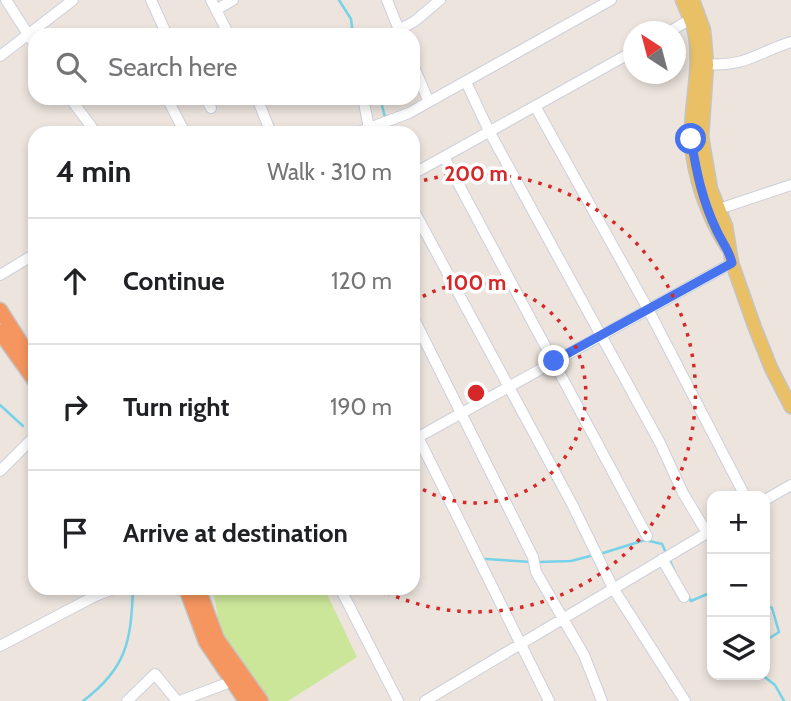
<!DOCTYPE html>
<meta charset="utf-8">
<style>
:root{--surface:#fff;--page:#f2f2f2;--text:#202124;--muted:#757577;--line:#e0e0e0}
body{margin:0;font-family:Cabin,sans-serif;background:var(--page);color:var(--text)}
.controls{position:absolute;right:21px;bottom:21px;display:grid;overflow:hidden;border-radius:14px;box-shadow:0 4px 10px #0003}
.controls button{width:63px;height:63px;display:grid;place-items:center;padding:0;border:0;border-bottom:2px solid var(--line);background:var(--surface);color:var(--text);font:35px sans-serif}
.compass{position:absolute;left:623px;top:21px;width:63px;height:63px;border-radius:50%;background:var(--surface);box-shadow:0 4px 10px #0003;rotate:324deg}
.stop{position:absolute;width:21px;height:21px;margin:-16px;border:5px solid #4773ef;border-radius:50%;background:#fff}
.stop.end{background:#4773ef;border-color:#fff;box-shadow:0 2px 7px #0008}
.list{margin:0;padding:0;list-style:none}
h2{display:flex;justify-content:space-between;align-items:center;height:91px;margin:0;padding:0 28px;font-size:30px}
h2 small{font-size:23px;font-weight:400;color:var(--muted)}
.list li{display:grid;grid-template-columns:46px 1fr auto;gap:21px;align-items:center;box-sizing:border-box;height:126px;padding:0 28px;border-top:2px solid var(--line)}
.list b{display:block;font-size:26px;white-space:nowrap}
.list em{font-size:23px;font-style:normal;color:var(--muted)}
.icon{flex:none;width:38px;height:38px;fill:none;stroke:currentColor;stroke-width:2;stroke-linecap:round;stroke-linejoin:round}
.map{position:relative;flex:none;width:791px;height:701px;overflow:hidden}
.search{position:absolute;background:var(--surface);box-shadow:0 4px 10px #0003;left:28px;top:28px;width:392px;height:77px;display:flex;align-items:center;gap:18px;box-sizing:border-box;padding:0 24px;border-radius:21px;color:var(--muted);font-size:26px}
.panel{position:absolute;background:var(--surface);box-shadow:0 4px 10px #0003;left:28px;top:126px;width:392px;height:469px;border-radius:21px}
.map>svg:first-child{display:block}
</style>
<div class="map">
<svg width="791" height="701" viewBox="0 0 791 701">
<rect width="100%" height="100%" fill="#ece4dd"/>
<path fill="#cbe699" d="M213,588H324L357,657L288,701H264L221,637Z"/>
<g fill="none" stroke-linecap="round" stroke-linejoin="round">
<path stroke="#76d2e8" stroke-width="2.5" d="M339,0L351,19L353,35
M380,98L385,117
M384,133L385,129
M0,405L23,426
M600,554L645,540L662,544L666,553
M486,559L532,562
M669,559L675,572
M538,562L571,561L594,555
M688,596L691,601L712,592
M765,604L772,608L779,632L765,641
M762,675L775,685L784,701
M83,701C127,668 131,641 133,588"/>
<defs>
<path id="minor" d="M6,0L35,45
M151,0L167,35
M211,0L229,35
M387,0L399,30
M216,10L233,0
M669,32L696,16
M401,35L399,30L415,21L440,0
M0,56L73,0
M707,64C746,67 756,53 791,42
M413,65L429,102
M466,82L489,131L660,443L683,493L707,533
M70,98L96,133
M167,98L185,133
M205,98L211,108
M257,98L271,133
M363,98L369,128
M535,106L648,309L745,496
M356,133L409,113L611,0
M444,157L647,536
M413,174L634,51
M413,209L572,504L613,588L685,701
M719,209L791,185
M0,275L35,254
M413,317L533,557L536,572L584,655L602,701
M413,427L549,701
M413,440L732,263
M0,471L35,436
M765,500L791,485
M662,559L684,597
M340,588L398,701
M0,646L95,596L116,588
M127,701L155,674L177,701
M180,701L233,681
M425,701L712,530"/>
<path id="major" d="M682,0C686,10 691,20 694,31C702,66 690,103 691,139C693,176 707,216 727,247
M693,0L704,30L707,64L702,137L711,189L726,226L732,263L755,328L771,368L791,407"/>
<path id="highway" d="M0,310L35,365
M0,332L35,381
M186,588L206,642L246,701
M198,588L217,639L261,701"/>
</defs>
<use href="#minor" stroke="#ccd0db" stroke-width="12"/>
<use href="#major" stroke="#c4c4c4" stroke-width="15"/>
<use href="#highway" stroke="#c4c4c4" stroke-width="17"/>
<use href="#minor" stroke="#fff" stroke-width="10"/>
<use href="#major" stroke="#e9c066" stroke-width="12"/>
<use href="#highway" stroke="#f5955f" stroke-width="14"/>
</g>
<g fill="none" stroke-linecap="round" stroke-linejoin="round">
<path stroke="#4773ef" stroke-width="9" d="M554,361L732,263C729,249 721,241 716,229C702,200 696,170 691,139"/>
</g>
<g fill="none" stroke="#d62828" stroke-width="3.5" stroke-dasharray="3.5 7">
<path d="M414 302A110 110 0 1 1 414 484"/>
<path d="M414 183A219 219 0 1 1 377 588"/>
</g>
<circle cx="476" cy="393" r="10" fill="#d62828" stroke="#fff" stroke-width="3.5"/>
<g font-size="21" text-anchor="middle" font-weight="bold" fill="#d62828" stroke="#fff" stroke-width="7" stroke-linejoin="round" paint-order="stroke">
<text x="476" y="181">200 m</text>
<text x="476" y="290">100 m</text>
</g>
</svg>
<div class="controls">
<button>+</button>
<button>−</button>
<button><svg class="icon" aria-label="layers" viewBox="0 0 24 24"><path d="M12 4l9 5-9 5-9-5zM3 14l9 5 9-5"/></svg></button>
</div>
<svg class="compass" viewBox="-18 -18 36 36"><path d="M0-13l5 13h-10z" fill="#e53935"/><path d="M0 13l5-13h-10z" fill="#757577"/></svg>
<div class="stop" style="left:691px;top:139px"></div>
<div class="stop end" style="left:554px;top:361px"></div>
<div class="search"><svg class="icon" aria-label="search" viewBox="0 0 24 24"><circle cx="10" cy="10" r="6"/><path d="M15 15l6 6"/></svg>Search here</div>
<section class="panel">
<h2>4 min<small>Walk · 310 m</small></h2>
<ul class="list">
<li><svg class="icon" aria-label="ahead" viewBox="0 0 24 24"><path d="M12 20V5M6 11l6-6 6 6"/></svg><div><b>Continue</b></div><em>120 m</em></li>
<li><svg class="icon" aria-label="right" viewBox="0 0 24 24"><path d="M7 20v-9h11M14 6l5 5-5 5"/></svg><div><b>Turn right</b></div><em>190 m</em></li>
<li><svg class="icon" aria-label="arrive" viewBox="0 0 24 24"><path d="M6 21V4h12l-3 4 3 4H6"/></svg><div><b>Arrive at destination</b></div></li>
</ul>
</section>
</div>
